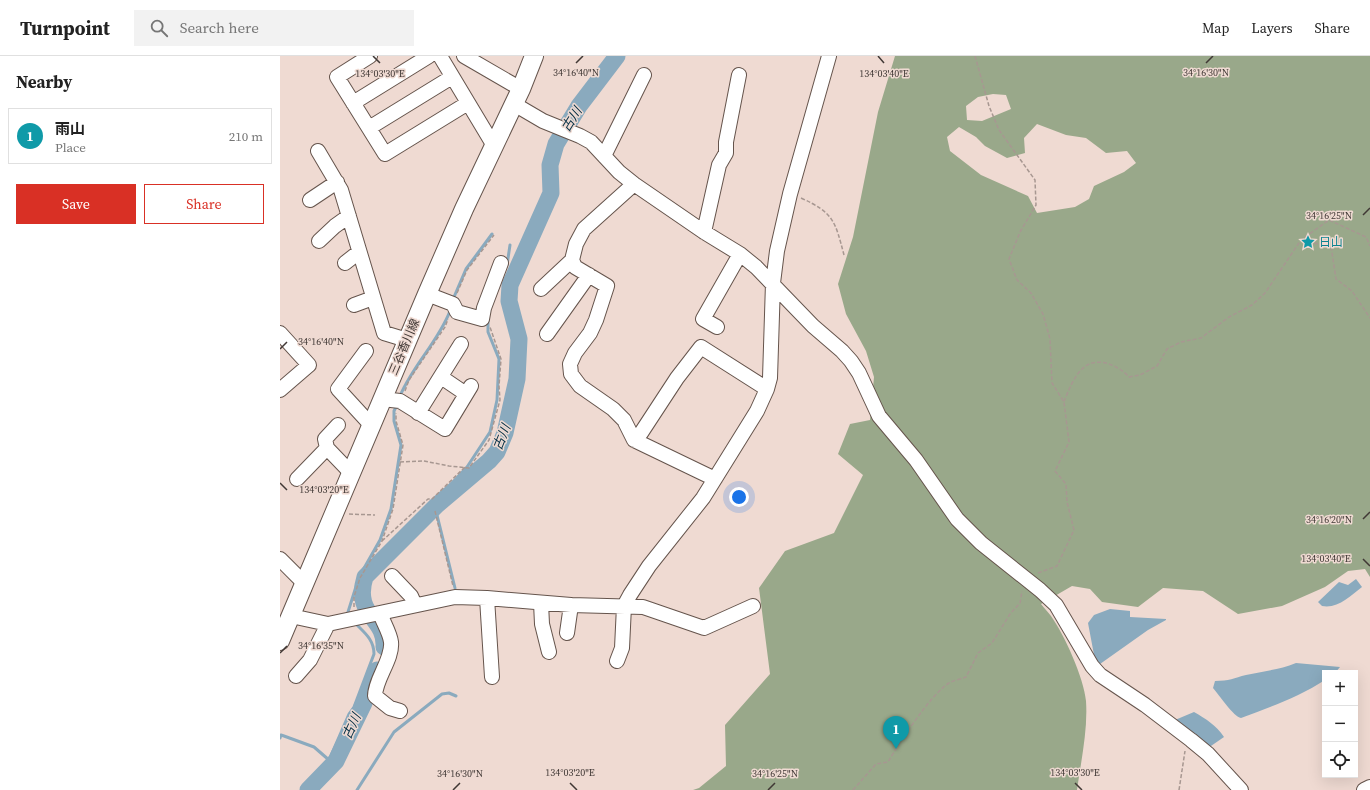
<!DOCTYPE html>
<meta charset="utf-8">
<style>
:root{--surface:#fff;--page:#f2f2f2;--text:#222;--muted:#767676;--line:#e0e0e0;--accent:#d93025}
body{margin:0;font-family:"Source Serif 4","Noto Sans JP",serif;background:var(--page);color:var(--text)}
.controls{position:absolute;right:12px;bottom:12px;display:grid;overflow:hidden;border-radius:0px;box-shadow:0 4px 16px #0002}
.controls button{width:36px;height:36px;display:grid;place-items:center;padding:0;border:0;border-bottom:1px solid var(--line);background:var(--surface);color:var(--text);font:20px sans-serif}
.you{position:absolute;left:459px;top:441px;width:14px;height:14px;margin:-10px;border:3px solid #fff;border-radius:50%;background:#1a73e8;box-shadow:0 0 0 6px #1a73e833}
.badge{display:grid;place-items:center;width:26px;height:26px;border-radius:50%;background:var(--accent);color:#fff;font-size:13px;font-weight:700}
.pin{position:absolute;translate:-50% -33px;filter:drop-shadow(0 1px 2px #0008)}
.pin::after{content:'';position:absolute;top:21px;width:14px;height:12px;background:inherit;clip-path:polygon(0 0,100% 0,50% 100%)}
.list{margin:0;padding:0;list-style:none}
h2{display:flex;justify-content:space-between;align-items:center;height:52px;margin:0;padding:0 16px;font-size:17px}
h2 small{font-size:13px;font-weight:400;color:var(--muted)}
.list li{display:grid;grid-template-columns:26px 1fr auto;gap:12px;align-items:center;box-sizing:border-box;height:56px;margin:0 8px 8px;padding:0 8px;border:1px solid var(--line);border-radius:0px}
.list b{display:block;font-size:15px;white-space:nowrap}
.list p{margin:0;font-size:13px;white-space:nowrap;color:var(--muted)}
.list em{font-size:13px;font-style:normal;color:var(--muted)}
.actions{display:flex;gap:8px;padding:12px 16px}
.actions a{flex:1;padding:9px 0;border:1px solid var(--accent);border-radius:0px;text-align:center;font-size:14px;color:var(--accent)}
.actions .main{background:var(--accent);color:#fff}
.icon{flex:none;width:22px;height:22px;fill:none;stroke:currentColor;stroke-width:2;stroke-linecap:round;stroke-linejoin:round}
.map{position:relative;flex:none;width:1090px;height:734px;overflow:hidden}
header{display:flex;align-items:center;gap:24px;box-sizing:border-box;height:56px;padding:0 20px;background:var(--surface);border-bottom:1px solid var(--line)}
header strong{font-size:19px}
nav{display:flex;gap:22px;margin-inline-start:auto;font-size:14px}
.search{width:280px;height:36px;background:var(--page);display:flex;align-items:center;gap:10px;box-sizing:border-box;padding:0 14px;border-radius:0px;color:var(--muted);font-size:15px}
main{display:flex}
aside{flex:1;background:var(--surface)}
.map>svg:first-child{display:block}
</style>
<header>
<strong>Turnpoint</strong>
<div class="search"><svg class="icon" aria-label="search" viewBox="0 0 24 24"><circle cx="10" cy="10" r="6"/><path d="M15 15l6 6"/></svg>Search here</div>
<nav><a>Map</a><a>Layers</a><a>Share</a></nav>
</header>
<main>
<aside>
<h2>Nearby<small></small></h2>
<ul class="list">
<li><span class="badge" style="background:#0f9aa8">1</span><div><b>雨山</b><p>Place</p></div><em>210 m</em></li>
</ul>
<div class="actions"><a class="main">Save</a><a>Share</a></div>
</aside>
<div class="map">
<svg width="1090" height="734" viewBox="0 0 1090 734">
<rect width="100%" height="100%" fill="#efdad2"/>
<path fill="#99a88a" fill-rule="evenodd" d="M615,0H1090V521L1085,513L1068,515L1045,531L1002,550L958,558L923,535L883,532L858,551L822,546L810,533L792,530L761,548C764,552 768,556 771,560C784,578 804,622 806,645C808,674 801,705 797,734H413L419,732L446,710L445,669L490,618L479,532L505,495L554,477L583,419L558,398L570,368L590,364L594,321L586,295L566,258L558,228L573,181L598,56ZM713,38L726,39L731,53L702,65L687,64L686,50L698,41ZM757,68L786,79L806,82L826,97L847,95L856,107L844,116L814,130L809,143L795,151L757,157L748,140L701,119L670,95L667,81L679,71L696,81L705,90L727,102L745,97L744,82Z"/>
<path fill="#8aaabe" d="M1076,523L1082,531C1070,540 1058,553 1042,550L1038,546L1059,526L1068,529Z
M830,553L850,555V561L886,563V564L868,574L820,608L815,604L808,567L814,559Z
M1016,607L1060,611L1055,617H1045V624C1019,641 990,651 961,662C954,661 939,639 933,632L935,625C949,625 954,622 966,619C983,615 999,614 1016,607Z
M914,656C926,663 936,669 944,681L928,692L895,664Z"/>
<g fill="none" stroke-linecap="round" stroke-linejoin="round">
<path stroke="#8aaabe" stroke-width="3" d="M227,209L230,189
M174,241L186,213L212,178
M120,340C133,309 158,286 170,255
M175,532L155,451V445L187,411L210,376L217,344L219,303L208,276V261
M69,559L68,556L79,521L100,484L111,453L121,389L114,365V355L117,349
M0,682L1,679L4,680L34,691L49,704L69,658L74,651L94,598C94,584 85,577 76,568
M77,734L114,676L162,638L169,637L176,640"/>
<path stroke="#8aaabe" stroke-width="17" d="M104,591C106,561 73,560 85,521L157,449L209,405L217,396L225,377L237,323L239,283L229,245L230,229L271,137L270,109L276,88L299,50L337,0
M28,734L56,705L84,647L97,614"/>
<defs>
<path id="minor" d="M90,0L57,21L105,98L188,47
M160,0L214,90
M184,0L241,33
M73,47L149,0
M234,48L263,65L300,80L311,86L339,116L354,128L424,176L460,198L476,211L533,270L562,295L571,305L579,317L599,360L636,404L677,463L701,487L760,534L776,549L812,610L820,619L865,649L911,684L928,698L961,734
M89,72L172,21
M38,95L61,134L104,277L127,284
M324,100L364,19
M354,128L304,173L296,188L292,204L295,211L327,230L316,264L310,277L295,297L290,308L291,318L300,330L333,353L344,364L354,384L435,423
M30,144L57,126
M424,176L439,109L446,97V86L459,19
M39,185L55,170L69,160
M65,207L79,196
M261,233L292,204
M147,238L173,248L177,256L202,263L204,252L221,207
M74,249L93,242
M437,271L423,263L460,198
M0,277L29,309L0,334
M267,278L309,219
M86,295L58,333L91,369
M161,321L186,338
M102,343L120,345L165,373L191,330
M138,357L181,288
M58,369L45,383L47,392L71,417
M354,384L361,377L397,322L421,291L487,333
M17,423L47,392
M0,503L24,527
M112,520L131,540L135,549
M207,542L212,621
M261,547L262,568L269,596
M100,557C103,566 110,577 111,586C113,603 95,623 95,640L110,652L120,655
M11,560L48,568L175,541L207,542L291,549L363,551L424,572L473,550
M287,577L291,549
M337,605L342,592L344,550L350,539L369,510L423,442L477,355L487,333L490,322L493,227L497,195L510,138L549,0
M16,620L30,604L48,568
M1084,734L1090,731"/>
<path id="major" d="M0,585L147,238L184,153L241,33L254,0"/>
</defs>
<use href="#minor" stroke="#65544c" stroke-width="16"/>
<use href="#major" stroke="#65544c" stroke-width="20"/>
<path stroke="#a79791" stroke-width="1.5" stroke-dasharray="4 2" stroke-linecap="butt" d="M695,0L709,50L719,74L755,124L756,149L740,176L729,203L737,224L751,237L763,258L770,283L772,327L784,346C787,337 795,319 802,313C816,299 838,309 849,321L860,319L877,310L887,293L901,286L921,282L949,261L972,249L985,237L1021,184L1049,164L1086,181L1090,190
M521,142C554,157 555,165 564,199
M1028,186L1051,190L1056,223L1072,235L1090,262
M177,237L187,214L214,179
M125,335L129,324L165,271L168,263
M120,406L144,405L169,410L189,412L209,384L220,344L219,330L221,303L210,271
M155,455L173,530
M69,458L95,459
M102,485L148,443H152L185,411
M758,517L777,510L794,474L787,446L786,428L775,415L789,386L784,346
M74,551V541L80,522L102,485L113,453L123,389L116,365V357
M573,734L596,708L608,706C619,687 651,638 669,627C674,624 681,623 686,621L698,597L712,587L730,558L740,547L742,535
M899,734L905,695"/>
<use href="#minor" stroke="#fff" stroke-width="14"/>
<use href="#major" stroke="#fff" stroke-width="18"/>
</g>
<path fill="none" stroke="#403835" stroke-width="1.5" d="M93,0L100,7M598,0L604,7M296,7L303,0M926,7L933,0M1083,159L1090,152M0,293L7,286M0,427L7,434M1083,463L1090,456M1083,503L1090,510M0,597L7,590M290,727L297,734M795,727L802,734M173,734L180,727M488,734L495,727"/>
<defs>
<symbol id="sight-bare" viewBox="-9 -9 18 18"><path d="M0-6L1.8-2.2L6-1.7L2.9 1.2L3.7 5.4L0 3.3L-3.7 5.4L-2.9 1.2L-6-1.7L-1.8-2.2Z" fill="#0f9aa8" stroke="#efdad2" stroke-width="2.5" paint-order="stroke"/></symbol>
</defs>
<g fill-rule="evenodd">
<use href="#sight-bare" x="1018" y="176" width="20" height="20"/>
</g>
<g text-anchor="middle" stroke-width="3" stroke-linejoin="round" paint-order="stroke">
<g font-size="12" fill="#0d838f" stroke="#efdad2" text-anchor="start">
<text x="1039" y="190">日山</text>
</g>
<g font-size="12" fill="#403835" stroke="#efdad2">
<text transform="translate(124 291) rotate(-67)" y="4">三谷香川線</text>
</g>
<g font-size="13" font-style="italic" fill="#012d43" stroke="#efdad2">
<text transform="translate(291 63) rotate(-58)" y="5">古川</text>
<text transform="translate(221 381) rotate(-68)" y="5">古川</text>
<text transform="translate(71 670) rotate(-65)" y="5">古川</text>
</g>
</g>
<g font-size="10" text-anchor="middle" fill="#403835" stroke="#efdad2" stroke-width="3" stroke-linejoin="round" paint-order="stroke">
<text x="296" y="20">34°16'40"N</text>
<text x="926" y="20">34°16'30"N</text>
<text x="604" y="21">134°03'40"E</text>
<text x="100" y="21">134°03'30"E</text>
<text x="1049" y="163">34°16'25"N</text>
<text x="41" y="289">34°16'40"N</text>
<text x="44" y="437">134°03'20"E</text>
<text x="1049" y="467">34°16'20"N</text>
<text x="1046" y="506">134°03'40"E</text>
<text x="41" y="593">34°16'35"N</text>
<text x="290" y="720">134°03'20"E</text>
<text x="795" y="720">134°03'30"E</text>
<text x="180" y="721">34°16'30"N</text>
<text x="495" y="721">34°16'25"N</text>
</g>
</svg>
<div class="controls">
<button>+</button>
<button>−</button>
<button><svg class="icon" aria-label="locate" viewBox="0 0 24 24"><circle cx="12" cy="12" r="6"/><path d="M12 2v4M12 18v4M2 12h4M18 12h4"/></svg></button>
</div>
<div class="you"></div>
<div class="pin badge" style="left:616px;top:693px;background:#0f9aa8">1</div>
</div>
</main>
